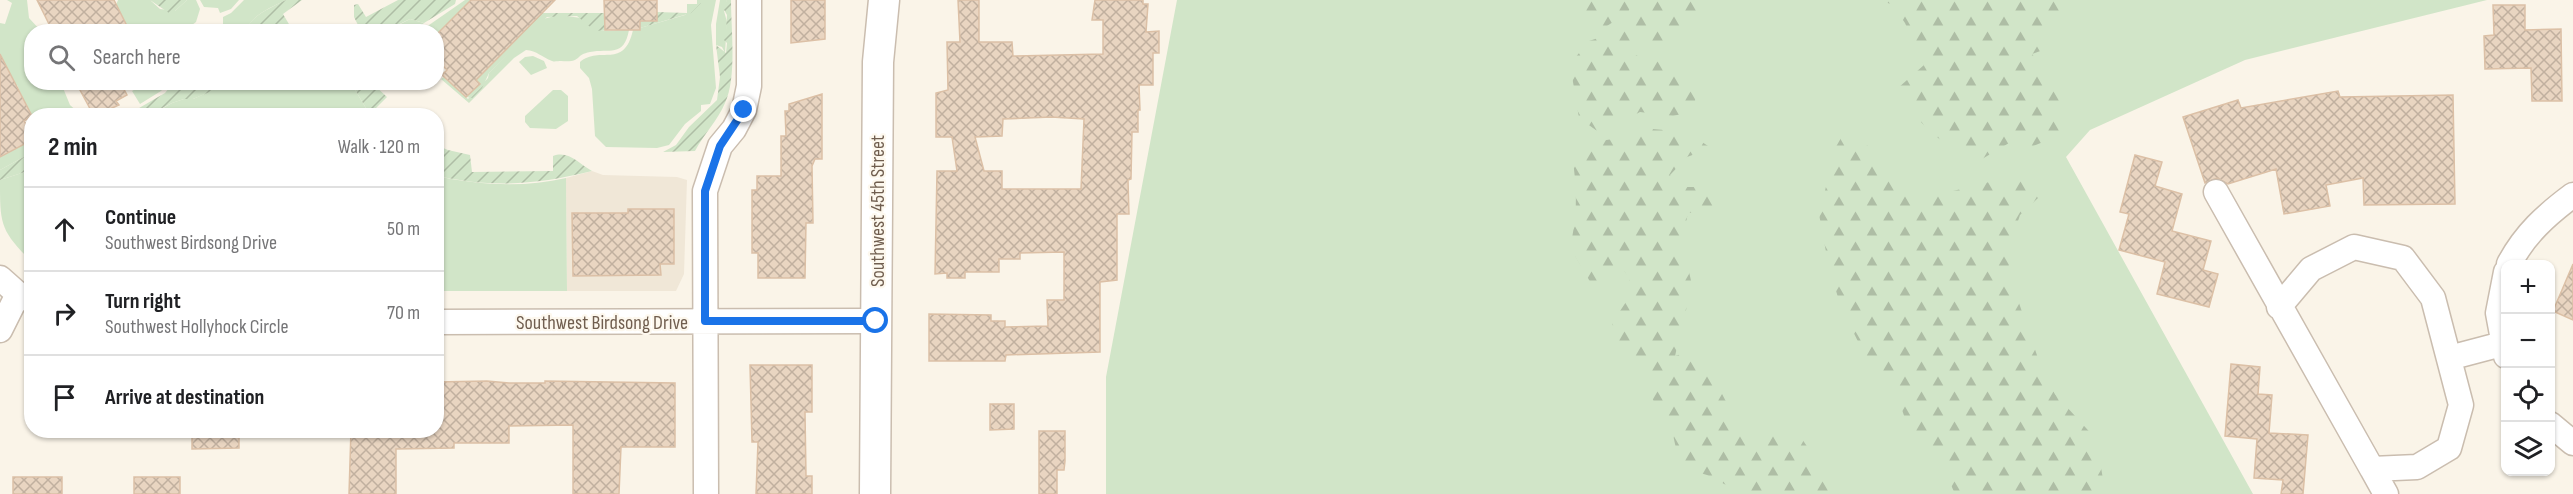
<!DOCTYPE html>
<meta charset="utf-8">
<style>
:root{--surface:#fff;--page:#f6f6f6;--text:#202124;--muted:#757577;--line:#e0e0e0}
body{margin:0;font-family:"Sofia Sans Condensed",sans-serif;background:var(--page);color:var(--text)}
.controls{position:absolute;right:18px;bottom:18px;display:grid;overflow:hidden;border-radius:12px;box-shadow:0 2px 4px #0004}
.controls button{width:54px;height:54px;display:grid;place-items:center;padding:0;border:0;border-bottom:2px solid var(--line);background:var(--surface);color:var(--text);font:30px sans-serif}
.stop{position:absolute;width:18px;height:18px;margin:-14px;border:4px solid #1a73e8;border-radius:50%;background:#fff}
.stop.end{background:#1a73e8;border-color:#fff;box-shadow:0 2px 6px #0008}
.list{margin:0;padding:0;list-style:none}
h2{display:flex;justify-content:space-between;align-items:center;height:78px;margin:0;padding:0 24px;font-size:26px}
h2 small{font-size:20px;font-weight:400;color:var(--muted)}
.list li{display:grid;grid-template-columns:39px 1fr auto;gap:18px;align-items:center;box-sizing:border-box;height:84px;padding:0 24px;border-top:2px solid var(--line)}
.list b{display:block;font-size:22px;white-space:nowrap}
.list p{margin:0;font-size:20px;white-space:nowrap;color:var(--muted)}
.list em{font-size:20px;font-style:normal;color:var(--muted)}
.icon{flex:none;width:33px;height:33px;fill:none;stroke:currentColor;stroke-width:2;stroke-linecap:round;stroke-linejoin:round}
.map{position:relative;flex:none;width:2573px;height:494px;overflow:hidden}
.search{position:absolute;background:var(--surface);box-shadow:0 2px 4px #0004;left:24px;top:24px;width:420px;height:66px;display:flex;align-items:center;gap:15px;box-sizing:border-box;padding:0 21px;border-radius:24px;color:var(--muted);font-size:22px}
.panel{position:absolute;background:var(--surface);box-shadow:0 2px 4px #0004;left:24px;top:108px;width:420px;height:330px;border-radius:24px}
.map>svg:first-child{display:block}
</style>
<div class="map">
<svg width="2573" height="494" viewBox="0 0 2573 494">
<defs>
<pattern id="forest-firs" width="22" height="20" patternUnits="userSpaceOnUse" patternTransform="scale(1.5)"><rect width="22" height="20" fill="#d1e5c8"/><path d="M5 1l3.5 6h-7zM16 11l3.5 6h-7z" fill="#aebda5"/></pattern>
<pattern id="garden-furrows" width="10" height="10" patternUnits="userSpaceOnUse" patternTransform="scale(1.5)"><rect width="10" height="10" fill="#d1e5c8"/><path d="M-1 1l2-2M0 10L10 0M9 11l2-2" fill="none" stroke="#aebda5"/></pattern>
<pattern id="building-cross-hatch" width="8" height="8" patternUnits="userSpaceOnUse" patternTransform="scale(1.5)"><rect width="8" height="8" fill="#e9d5c1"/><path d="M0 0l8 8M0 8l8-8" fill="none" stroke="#c1b09f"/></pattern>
</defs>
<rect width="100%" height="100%" fill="#faf4e8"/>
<path fill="#f0e7d7" d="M592,171L603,175L677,177L687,180L684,274L676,291H567L566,178Z"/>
<path fill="#d1e5c8" d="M7,0H27L29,18L41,31L32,32V82L61,83L70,105L81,115L31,117L17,85L8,89L0,54V23L5,24L12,3Z
M118,0H150L160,9L175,11L187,0H196L200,9L196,22L184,31L130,32L116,5Z
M200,0H239L231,9L220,13L218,8L204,7Z
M244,0H286C272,7 251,15 246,31L212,32L223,26V17L231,13Z
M465,0H471L437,35L436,32H419Z
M701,0H716L711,25L716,88L710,104L701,105V111L685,124L669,145L657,148L606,147L595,136L592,89L589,78L580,68V62C600,45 624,70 633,30L685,15Z
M720,0H727L724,11L727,22L725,53L722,47L716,45V24Z
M1177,0H2487L2245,60L2090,130L2066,157L2253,494H1106V377Z
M559,15L581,18C601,35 603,30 629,30C624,58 609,48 590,52C574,55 582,63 561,61C559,61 553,62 552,61C542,57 537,51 526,50L514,58L469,103L441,79L444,77L468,99L488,78L489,73L543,19Z
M410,19L424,23L414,31L385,32Z
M533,56L544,61L547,68L531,75L519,62L525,57Z
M231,82L351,83L370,115L149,116L172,103L184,99H193Z
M147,83H169L161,91L140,104L132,91Z
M553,90H561L568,96V121L556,129L530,128L525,122V116Z
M31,140V153L0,170V151Z
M31,170V261C0,230 0,224 0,180Z
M436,176C479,185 523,188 566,178L567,291H437Z"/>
<path fill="url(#forest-firs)" d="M1570,0H1635L1628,12L1656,0H1695L1702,17L1673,40L1649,49L1639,33L1634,54L1649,62L1668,60L1680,82L1696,93L1694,111L1673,116L1640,112L1600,133L1579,118L1570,64L1589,41L1610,34L1625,14L1601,30L1581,21Z
M1827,0H1857L1832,10Z
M1873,0H2077L2036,34L2046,49L2032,54L2067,98L2058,136L2031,147L2009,143L1982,159C1934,141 1925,132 1898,88L1924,65L1905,23L1892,4Z
M1641,128L1687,132L1711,148L1687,157L1670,175L1677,187H1700L1718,200L1713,210L1688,213L1682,241L1692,285L1675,356L1694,350C1715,377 1728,404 1741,435L1759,432L1800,436L1839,494H1748V485L1728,486L1707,475L1680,467L1672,430L1654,402L1641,372L1621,350L1612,323L1626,302L1630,278L1624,271L1612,281L1592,285L1570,247C1578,215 1577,187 1572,154L1594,142L1619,138Z
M1857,132L1895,182L1929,197L2017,175L2034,187L2038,198L2020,215L2013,236L2008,271L2041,367L2055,394L2096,439L2103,479L2111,494H1955L1940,460L1912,439L1898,398L1875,376L1841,307L1829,268L1819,214L1829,175V159L1841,138Z"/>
<path fill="url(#garden-furrows)" d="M150,0H187L175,11L169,13Z
M286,0H302L283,14L293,31H246C250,16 272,7 286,0Z
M398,0H456L455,4L424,23L410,19L385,31H361L354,17V5L358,4L366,17Z
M697,0H701V3L691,13L640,28V21H657V12L687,13V4H697Z
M727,0H731C731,29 737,77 725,103C718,120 704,134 695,151L663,152L676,145L689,127L717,100L720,77L716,45L726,53L727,43L719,35L726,30L727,15L723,8Z
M542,13H604L607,30L595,31L577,16L547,17L489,73L482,88L472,98L466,97L480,84L472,76Z
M173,83V82L231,83L193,99H184L172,103L149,115H127L165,93Z
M351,83H372L387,97L373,111L377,115H370Z
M436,145L448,150L470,155L472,172L553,171V156C569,150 579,164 592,171C535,185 494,188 437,176Z
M31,153V170L0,180V170Z"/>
<path fill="url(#building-cross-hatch)" stroke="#dcc0a6" stroke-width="1.5" fill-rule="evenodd" d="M37,0H114L130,32H53Z
M471,0H555L476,80L480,84L466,97L442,75L447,70L436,59V35Z
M604,0H657V21H640V30H605Z
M791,0H825V39L791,43Z
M958,0H979V42H1012L1013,56L1103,54V20H1092L1095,0H1143V4H1148L1146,32L1159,31V53H1153V85H1139L1140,110H1138V132H1132L1131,179L1128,180L1129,214H1117V280L1100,282V352L1006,355L1005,361H929V314L991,315V321H1005V327L1048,326L1047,300H1064V252L1020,253V259H999V272H965V278H947V273L935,274L937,171H957L952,137H936V93L948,90L947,42H960ZM1051,117L1084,119L1081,189H1002V171H984L975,137L1002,136L1003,119Z
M2493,5H2525V30L2561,29L2562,101H2532L2531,68L2485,69L2484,36L2494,35Z
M0,54L32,116L24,121L32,133V140L0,157Z
M80,82H120L127,95L116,101L119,105L94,116L80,90L83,88Z
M2338,91L2340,97L2453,95L2455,204L2364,205L2363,178L2326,185L2330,206L2284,214L2276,169L2228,184L2217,178L2205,183L2183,117L2238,100L2241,108Z
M822,94V159H815L812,166L813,223H806L805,278H758V253H752V190H757V176H781V136H786L785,111H789V104Z
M2135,155L2162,162L2155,186L2182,194L2172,231L2211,241L2203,270L2218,274L2209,307L2157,294L2165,262L2119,250L2129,214L2120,212Z
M628,209H674V264H660L661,275L573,276L572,213H628Z
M2573,264V320L2553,311Z
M2231,364L2260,367L2258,394L2272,395L2269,433L2308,435L2303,494H2281L2283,480L2254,478L2257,439L2225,436Z
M750,365H812V412H805L806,476H812V494H756L758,442H752Z
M487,381L509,383H545V381L675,383V447H621L619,494H573V425L509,426V443H454V448L396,449V494H349L351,430H436V382Z
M990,404H1014V429L990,430Z
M192,430H239V448L192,449Z
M1039,431H1065V461L1064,470H1057V494H1039Z
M13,477H62V494H13Z
M134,477H180V494H134Z"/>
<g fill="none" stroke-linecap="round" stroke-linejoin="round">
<defs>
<path id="minor" d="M2216,192L2372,469L2417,467L2449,448L2461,405L2433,298L2403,258L2354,247L2311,269L2279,307
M2509,264C2525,234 2546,215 2573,195
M2506,272L2498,313L2506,356
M0,278L18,294L32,301
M436,322L876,321
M0,330L18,294
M2449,358L2502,344
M2550,424L2573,443
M2372,469L2386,494
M706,494L705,191L720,146L734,129L744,110L749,86V0"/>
<path id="tertiary" d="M875,494L878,62L884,0"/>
</defs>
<use href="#minor" stroke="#cabdaf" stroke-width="27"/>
<use href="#tertiary" stroke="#cabdaf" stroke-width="33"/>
<use href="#minor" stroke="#fff" stroke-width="24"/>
<use href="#tertiary" stroke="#fff" stroke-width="30"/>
</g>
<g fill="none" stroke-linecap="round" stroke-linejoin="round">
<path stroke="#1a73e8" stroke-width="8" d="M744,110L720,146L705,191V321H876"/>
</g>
<g text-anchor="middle" stroke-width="4.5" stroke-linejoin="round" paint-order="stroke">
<g font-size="20" fill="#705e4f" stroke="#fdf8ee">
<text transform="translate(877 211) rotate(-90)" y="7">Southwest 45th Street</text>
<text x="602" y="329">Southwest Birdsong Drive</text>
</g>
</g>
</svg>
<div class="controls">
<button>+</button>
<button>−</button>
<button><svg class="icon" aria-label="locate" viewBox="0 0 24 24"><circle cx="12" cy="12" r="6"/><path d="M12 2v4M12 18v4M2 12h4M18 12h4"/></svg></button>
<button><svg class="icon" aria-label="layers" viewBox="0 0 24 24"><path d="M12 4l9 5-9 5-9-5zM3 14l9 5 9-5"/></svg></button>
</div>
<div class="stop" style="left:876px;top:321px"></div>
<div class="stop end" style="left:744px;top:110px"></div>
<div class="search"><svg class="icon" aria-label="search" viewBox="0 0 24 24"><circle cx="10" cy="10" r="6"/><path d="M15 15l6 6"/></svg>Search here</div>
<section class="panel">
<h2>2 min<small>Walk · 120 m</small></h2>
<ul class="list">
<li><svg class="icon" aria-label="ahead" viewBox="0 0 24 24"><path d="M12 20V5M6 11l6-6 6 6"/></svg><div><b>Continue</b><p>Southwest Birdsong Drive</p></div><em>50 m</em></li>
<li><svg class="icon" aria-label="right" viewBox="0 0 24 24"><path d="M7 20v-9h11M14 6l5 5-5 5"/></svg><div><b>Turn right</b><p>Southwest Hollyhock Circle</p></div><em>70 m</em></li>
<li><svg class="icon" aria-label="arrive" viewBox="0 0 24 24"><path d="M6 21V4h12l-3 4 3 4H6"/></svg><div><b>Arrive at destination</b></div></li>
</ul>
</section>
</div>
